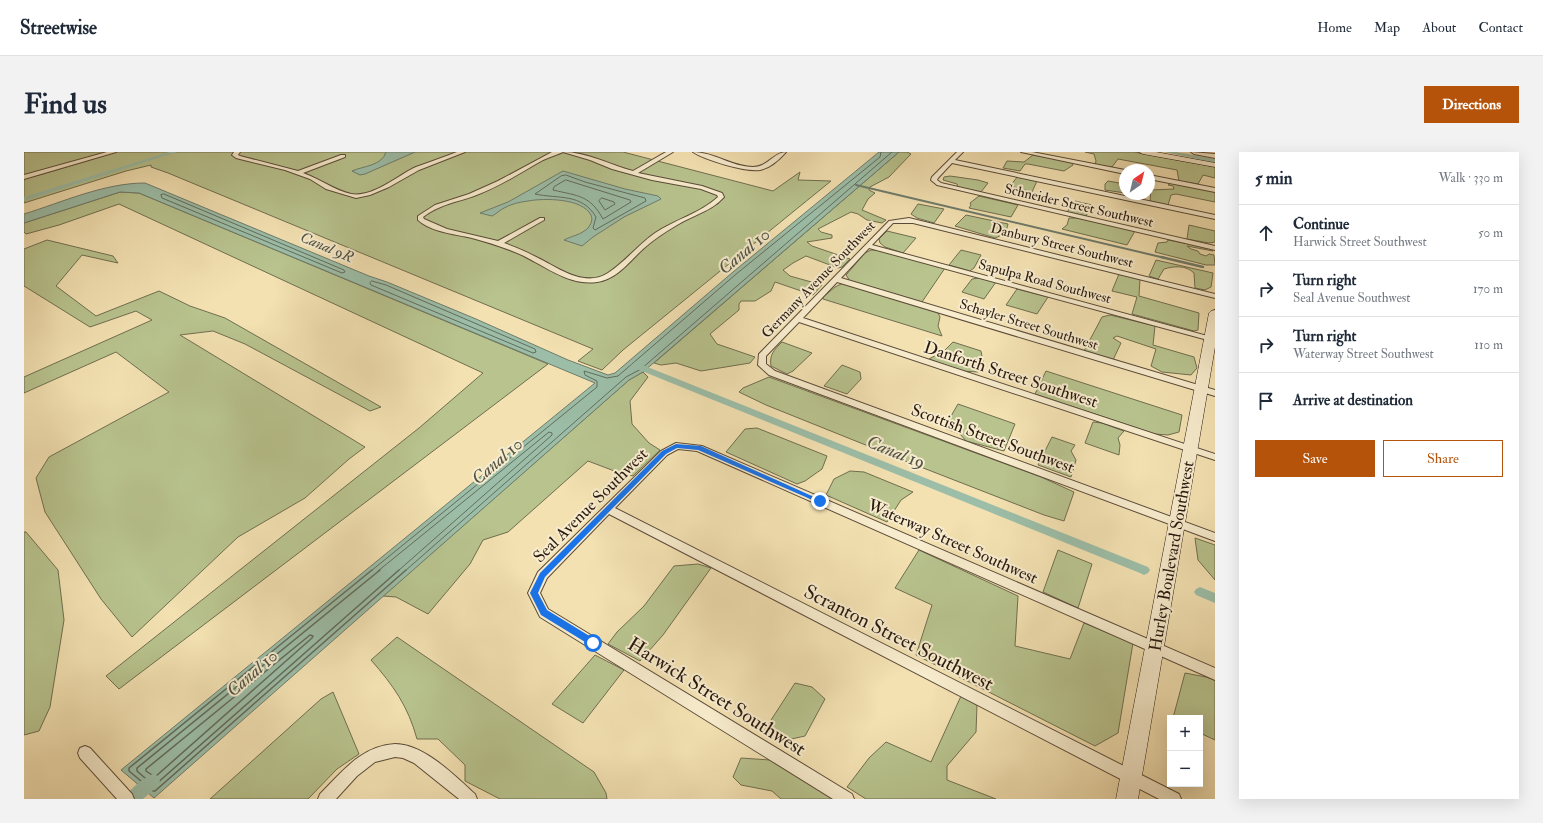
<!DOCTYPE html>
<meta charset="utf-8">
<style>
:root{--surface:#fff;--page:#f2f2f3;--text:#1f2937;--muted:#747a83;--line:#e0e1e3;--accent:#b45309}
body{margin:0;font-family:"IM FELL Double Pica",serif;background:var(--page);color:var(--text)}
.controls{position:absolute;right:12px;bottom:12px;display:grid;overflow:hidden;border-radius:0px;box-shadow:0 4px 16px #0002}
.controls button{width:36px;height:36px;display:grid;place-items:center;padding:0;border:0;border-bottom:1px solid var(--line);background:var(--surface);color:var(--text);font:20px sans-serif}
.compass{position:absolute;left:1095px;top:12px;width:36px;height:36px;border-radius:50%;background:var(--surface);box-shadow:0 4px 16px #0002;rotate:35deg}
.stop{position:absolute;width:12px;height:12px;margin:-9px;border:3px solid #1a73e8;border-radius:50%;background:#fff}
.stop.end{background:#1a73e8;border-color:#fff;box-shadow:0 1px 4px #0008}
.list{margin:0;padding:0;list-style:none}
h2{display:flex;justify-content:space-between;align-items:center;height:52px;margin:0;padding:0 16px;font-size:17px}
h2 small{font-size:13px;font-weight:400;color:var(--muted)}
.list li{display:grid;grid-template-columns:26px 1fr auto;gap:12px;align-items:center;box-sizing:border-box;height:56px;padding:0 16px;border-top:1px solid var(--line)}
.list b{display:block;font-size:15px;white-space:nowrap}
.list p{margin:0;font-size:13px;white-space:nowrap;color:var(--muted)}
.list em{font-size:13px;font-style:normal;color:var(--muted)}
.actions{display:flex;gap:8px;padding:12px 16px}
.actions a{flex:1;padding:9px 0;border:1px solid var(--accent);border-radius:0px;text-align:center;font-size:14px;color:var(--accent)}
.actions .main{background:var(--accent);color:#fff}
.icon{flex:none;width:22px;height:22px;fill:none;stroke:currentColor;stroke-width:2;stroke-linecap:round;stroke-linejoin:round}
.map{position:relative;flex:none;width:1191px;height:647px;overflow:hidden;border-radius:0px}
header{display:flex;align-items:center;gap:24px;box-sizing:border-box;height:56px;padding:0 20px;background:var(--surface);border-bottom:1px solid var(--line)}
header strong{font-size:19px}
nav{display:flex;gap:22px;margin-inline-start:auto;font-size:14px}
.intro{display:flex;align-items:center;justify-content:space-between;box-sizing:border-box;height:96px;padding:0 24px}
h1{margin:0;font-size:28px}
.button{padding:10px 18px;border-radius:0px;background:var(--accent);color:#fff;font-size:14px;font-weight:700}
main{display:flex;gap:24px;padding:0 24px}
aside{flex:1;background:var(--surface);border-radius:0px;box-shadow:0 4px 16px #0002}
.map>svg:first-child{display:block}
</style>
<header>
<strong>Streetwise</strong>
<nav><a>Home</a><a>Map</a><a>About</a><a>Contact</a></nav>
</header>
<div class="intro"><h1>Find us</h1><a class="button">Directions</a></div>
<main>
<div class="map">
<svg width="1191" height="647" viewBox="0 0 1191 647">
<rect width="100%" height="100%" fill="#f3e1b2"/>
<filter id="stains"><feTurbulence type="fractalNoise" baseFrequency=".005" numOctaves="4"/><feColorMatrix values="0 0 0 0 .2 0 0 0 0 .09 0 0 0 0 .02 0 0 0 .5 -.17"/></filter>
<radialGradient id="worn" r=".72"><stop offset=".6" stop-color="#630" stop-opacity="0"/><stop offset="1" stop-color="#630" stop-opacity=".3"/></radialGradient>
<path fill="#b8c38e" stroke="#706e50" d="M0,0H86L0,24Z
M92,0H599L749,39L776,20L774,28L807,29L599,198L578,218L554,209L569,197L144,21L127,15V13L102,19L0,51V26L15,23Z
M875,0H883L887,2L865,25L846,35L845,38L851,41L844,47L838,58L862,68L858,71L843,68L834,62L827,60L794,77L797,80L808,83V86L783,90L788,94L826,107L818,115L814,116L782,104L769,111L759,118L766,124L798,133L789,143L751,130L747,139L731,149H717L715,152V158L686,182L693,192L731,205L726,211L677,219L652,211L637,213L630,211Z
M1061,0H1110L1191,15V26L1179,23L1174,32L1155,29L1153,18L1094,7L1088,15L1071,13L1072,9L1070,2Z
M1009,3L1047,10L1049,13L1040,19L1004,12H1001L996,19L979,16L983,9L1000,10Z
M926,24L954,28L964,31L957,40L934,35L933,32L919,28L920,25Z
M994,24L1013,29L1008,40L986,34Z
M1084,29L1101,32V41L1081,38V32Z
M1147,31L1191,39V50L1152,42L1147,43L1144,53L1126,49L1127,38L1150,37L1149,34L1144,33Z
M96,40L115,41L524,212L95,537L82,524L395,276L459,221L95,52L35,73L2,82L0,80V71Z
M955,44L994,53L987,65L945,56L947,53L946,51Z
M1051,49L1068,53L1062,64L1043,60Z
M894,52L920,57L910,71L893,66L887,62Z
M942,63L984,72C983,80 977,84 971,86L931,74Z
M1045,66H1054L1111,79L1103,93L1038,77L1043,73Z
M1165,73L1191,79V90L1185,91L1163,87Z
M863,79L892,86L879,101L861,95L856,91L855,87Z
M23,88L89,104L94,111L58,103L32,134L72,164L135,139L166,154L201,166L357,255L346,259L221,192L189,179L156,183L341,295L325,307L281,346L214,385L108,485L77,447L21,360L12,326L25,305L145,240L92,200L0,241V225L128,168L112,159L66,175L0,134V97Z
M1144,88L1187,96L1189,99L1163,94L1167,97L1174,99L1176,102L1182,104L1185,102L1190,103L1191,113H1182L1131,100L1134,91L1143,90Z
M847,98H856L921,116L898,150L826,129L822,123L841,101Z
M937,98L957,103L950,116L946,119L925,113Z
M1132,108L1189,121L1187,135L1181,138L1171,136L1170,121C1162,113 1150,114 1140,117L1134,127L1125,124Z
M1095,122L1116,127L1115,144L1175,161L1174,178L1170,179L1108,162L1113,145L1088,139Z
M955,126L972,130L960,147L938,140L948,127Z
M817,132H823L913,159L916,165L914,174L918,184L799,147V145L811,135Z
M993,137L1024,145L1013,162L982,153Z
M1086,163L1131,174L1129,193L1170,205L1173,216L1167,223L1138,220L1127,214L1132,197L1093,184L1089,186L1097,191L1089,208L1060,199L1078,165Z
M758,190L788,201L769,219L763,222L747,214C745,203 750,198 758,190Z
M929,190L957,199L960,215L954,220L937,219L905,207L920,199Z
M818,213L836,220L837,227L823,242L800,234Z
M1022,219L1158,263L1155,280L1144,283L1131,282L1011,242Z
M619,220L624,225L606,249L608,272L625,291L636,298L609,324L593,320L564,309L484,380L459,388L446,412L404,462L372,445L359,444L605,228Z
M745,225L1017,325L1050,340L1040,369L1020,363L889,312L742,253L715,240L719,236Z
M934,252L991,272L980,299L942,289L936,282L920,276Z
M1069,270L1078,271L1100,279L1094,286L1096,293L1095,303L1061,291Z
M733,276L803,304L798,317L781,329L773,332L702,300L721,277Z
M1028,285L1051,293L1047,299L1052,308L1047,325L1014,313Z
M826,319L840,320L889,340L877,348L863,370L802,343L810,327Z
M0,380H2L34,418L40,468L26,555L15,579L0,583Z
M1171,386L1191,393V428L1174,408Z
M895,398L994,444L991,494L1046,507L1060,471L1109,491L1094,581L1071,594L892,503L908,453L871,436Z
M1034,398L1068,412L1054,456L1019,440Z
M674,412L687,416L639,483L616,509L584,492L593,480L620,454L650,414Z
M373,485L570,620L582,641L583,647H476L441,629V613L414,587H393C384,554 369,533 347,508Z
M571,503L600,518L559,571L528,552Z
M1161,521L1182,525L1191,528V588L1176,581V566H1149Z
M771,531L788,535L801,547L781,584L758,589L738,582Z
M309,540L335,602L313,617L284,647H186L297,547Z
M937,544L953,553L952,580L923,614V628L972,647H842L823,635L845,606L862,590L907,610Z
M717,606L746,608L810,647H757L748,639L717,633L709,625Z"/>
<path fill="#9cbea8" stroke="#6e7c6c" d="M362,0H391L341,22L336,23L328,19C339,14 358,14 362,0Z
M855,0H875L619,220L605,228L130,646L97,618L571,231L115,41L96,40L0,71V62C39,50 80,31 121,31L345,124L363,130L452,167L544,208L584,223L591,221L709,120Z
M539,19L601,37L634,44L637,47L600,65L569,85L558,94L540,88C547,84 557,83 564,76C567,72 569,68 567,63C558,46 520,46 504,49C496,50 487,52 480,56C476,58 472,62 468,64L456,61L484,50Z"/>
<g fill="none" stroke-linecap="round" stroke-linejoin="round">
<path stroke="#626c5c" stroke-width="1" d="M542,23L561,30L621,46L622,49L571,78L569,76L572,65C558,41 534,47 511,42L537,24Z
M542,28L606,48L607,50L579,67C566,43 554,44 529,38L530,35Z
M140,42L320,118L321,120L318,121L138,46L137,43Z
M578,46L590,50L591,52L581,58L575,49Z
M348,129L362,133L511,197L512,200L509,201L347,133L346,131Z
M347,419L573,235V229L561,223L560,219L583,226L594,224L711,123L856,5L857,0
M354,419L525,280L528,281V283L374,419
M381,419L602,225L617,217L868,0"/>
<path stroke="#626c5c" stroke-width="1.5" d="M348,418L105,616V619L129,639H131L382,418
M356,418L113,616V619L129,633H131L375,418
M286,483L289,484L288,486L131,625L122,619V617Z"/>
<path stroke="#6e7c6c" stroke-width="2" d="M832,33L1141,106"/>
<path stroke="#6e7c6c" stroke-width="2.5" d="M1137,105L1179,115"/>
<path fill="#9cbea8" fill-rule="evenodd" d="M145,0H153L0,49V45Z
M1141,0H1152L1191,7V11Z
M611,210L1124,415L1126,418L1124,421L1120,423L1116,421L608,215L607,213Z
M1176,435L1191,441V451L1172,443L1170,440L1172,437Z
M129,622L134,624L136,629L134,634L119,647H101C105,637 119,626 129,622Z"/>
<defs>
<path id="street" d="M83,0H92L0,27V23Z
M210,0H216L214,3L216,4L274,19L317,3H321V5L279,21C296,27 310,38 327,42C349,46 374,23 392,15C406,10 420,5 433,0H441L395,18L365,35L346,43L332,46L302,37L286,27L261,18L212,6L208,3Z
M528,0H539C533,3 525,5 519,8C496,21 475,35 450,44C433,50 414,53 399,65L400,67L423,77L474,89L516,66H520V68L480,91C491,95 503,100 514,106C535,116 560,136 584,121C601,110 614,93 631,81C650,68 677,61 694,45L693,43L677,37L628,28L588,17L566,8L539,0C563,0 586,13 609,19L642,0H649L614,21L678,34L698,41L700,45C688,59 669,63 653,73C641,80 629,88 619,97C605,110 593,127 573,130C546,134 522,115 500,104C483,96 466,91 448,86C431,82 407,80 394,68V64L411,53L445,42L474,29Z
M669,0C690,0 708,15 729,15C744,15 750,0 762,0C755,8 746,16 736,18C721,20 681,8 669,0Z
M933,0H939L931,8L1191,63V67L928,11L914,26L913,28L917,31L1191,94V98L913,33L907,28L908,25Z
M997,0H1008L1101,18V22Z
M1167,0L1191,2V6L1170,2Z
M1125,23L1191,36V40L1125,27Z
M885,66L1191,142V146L889,71H869L848,93L1191,186V190L845,96L817,126L1191,238V244L813,130L779,166L1191,302V308L775,170L742,204V212L751,219L1191,381V389L745,223L734,213L735,202L865,69Z
M652,291L678,294L1191,516V528L673,299L654,297L643,303L591,356L1155,642L1157,647H1135L585,362L523,426L516,441L524,457L828,642L830,647H809L516,465L504,441L514,420L637,299Z
M371,592C400,592 431,624 451,642L453,647H435L390,611L379,606L371,605L351,610L333,624L312,647H294L296,642C318,620 337,594 371,592Z
M61,594L66,596L108,642L110,647H93L56,606L54,601L56,596Z"/>
<path id="secondary" d="M1115,0H1132L1191,11V15L1119,2Z
M1191,158V195L1114,647H1092L1185,161L1187,159Z"/>
</defs>
<use href="#street" stroke="#5c4b39" stroke-width="2"/>
<use href="#secondary" stroke="#291911" stroke-width="1"/>
<use href="#street" fill="#f7eccd" fill-rule="evenodd"/>
<use href="#secondary" fill="#f7eccd" fill-rule="evenodd"/>
</g>
<path fill="#1a73e8" d="M652,292L677,294L799,349L798,350H793L674,298L653,296L642,302L521,425L514,441L523,458L572,488V493H566L517,463L506,441L516,421L638,299Z"/>
<g text-anchor="middle" stroke-width="4" stroke-linejoin="round" paint-order="stroke">
<g font-size="14" fill="#291911" stroke="#f7eccd">
<text transform="translate(1055 53) rotate(13)" y="5">Schneider Street Southwest</text>
<text transform="translate(1038 93) rotate(14)" y="5">Danbury Street Southwest</text>
<text transform="translate(794 127) rotate(-46)" y="5">Germany Avenue Southwest</text>
<text transform="translate(1021 129) rotate(15)" y="5">Sapulpa Road Southwest</text>
<text transform="translate(1005 172) rotate(17)" y="5">Schayler Street Southwest</text>
</g>
<g font-size="15" font-style="italic" fill="#515346" stroke="#f7eccd">
<text transform="translate(303 95) rotate(23)" y="5">Canal 9R</text>
</g>
<g font-size="17" fill="#291911" stroke="#f7eccd">
<text transform="translate(987 222) rotate(18)" y="6">Danforth Street Southwest</text>
<text transform="translate(969 286) rotate(20)" y="6">Scottish Street Southwest</text>
<text transform="translate(566 353) rotate(-45)" y="6">Seal Avenue Southwest</text>
<text transform="translate(929 389) rotate(24)" y="6">Waterway Street Southwest</text>
<text transform="translate(1147 404) rotate(-80)" y="6">Hurley Boulevard Southwest</text>
</g>
<g font-size="18" font-style="italic" fill="#515346" stroke="#f7eccd">
<text transform="translate(720 99) rotate(-40)" y="6">Canal 10</text>
<text transform="translate(872 300) rotate(22)" y="6">Canal 19</text>
<text transform="translate(473 309) rotate(-41)" y="6">Canal 10</text>
<text transform="translate(228 521) rotate(-41)" y="6">Canal 10</text>
</g>
<g font-size="20" fill="#291911" stroke="#f7eccd">
<text transform="translate(875 485) rotate(27)" y="7">Scranton Street Southwest</text>
<text transform="translate(693 544) rotate(32)" y="7">Harwick Street Southwest</text>
</g>
</g>
<rect width="100%" height="100%" filter="url(#stains)"/>
<rect width="100%" height="100%" fill="url(#worn)"/>
</svg>
<div class="controls">
<button>+</button>
<button>−</button>
</div>
<svg class="compass" viewBox="-18 -18 36 36"><path d="M0-13l5 13h-10z" fill="#e53935"/><path d="M0 13l5-13h-10z" fill="#747a83"/></svg>
<div class="stop" style="left:569px;top:491px"></div>
<div class="stop end" style="left:796px;top:349px"></div>
</div>
<aside>
<h2>5 min<small>Walk · 330 m</small></h2>
<ul class="list">
<li><svg class="icon" aria-label="ahead" viewBox="0 0 24 24"><path d="M12 20V5M6 11l6-6 6 6"/></svg><div><b>Continue</b><p>Harwick Street Southwest</p></div><em>50 m</em></li>
<li><svg class="icon" aria-label="right" viewBox="0 0 24 24"><path d="M7 20v-9h11M14 6l5 5-5 5"/></svg><div><b>Turn right</b><p>Seal Avenue Southwest</p></div><em>170 m</em></li>
<li><svg class="icon" aria-label="right" viewBox="0 0 24 24"><path d="M7 20v-9h11M14 6l5 5-5 5"/></svg><div><b>Turn right</b><p>Waterway Street Southwest</p></div><em>110 m</em></li>
<li><svg class="icon" aria-label="arrive" viewBox="0 0 24 24"><path d="M6 21V4h12l-3 4 3 4H6"/></svg><div><b>Arrive at destination</b></div></li>
</ul>
<div class="actions"><a class="main">Save</a><a>Share</a></div>
</aside>
</main>
